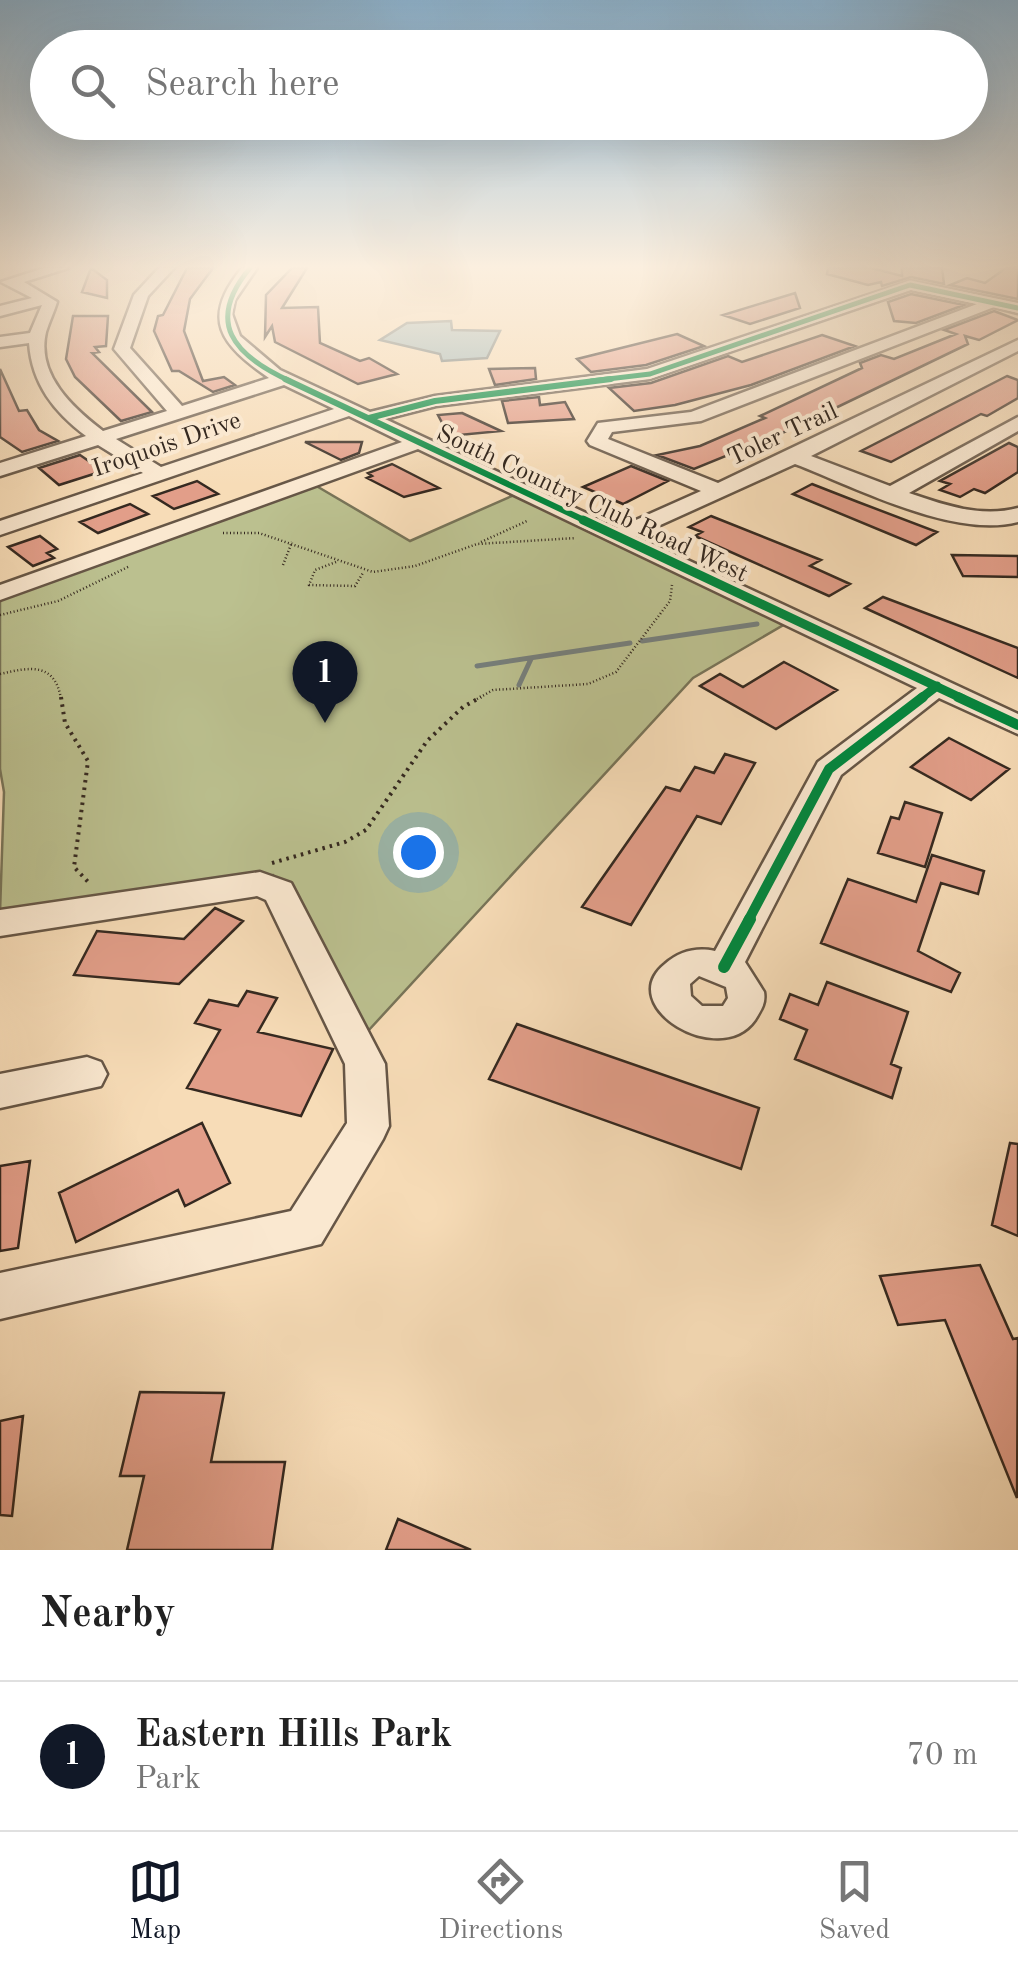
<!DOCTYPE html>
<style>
:root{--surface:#fff;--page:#f6f6f6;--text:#222;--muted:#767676;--line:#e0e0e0;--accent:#111827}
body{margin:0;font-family:"Old Standard TT",serif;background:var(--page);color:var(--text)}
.you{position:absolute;left:418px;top:852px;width:35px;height:35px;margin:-25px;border:8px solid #fff;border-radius:50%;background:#1a73e8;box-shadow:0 0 0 15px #1a73e833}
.badge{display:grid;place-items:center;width:65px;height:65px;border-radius:50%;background:var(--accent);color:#fff;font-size:32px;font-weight:700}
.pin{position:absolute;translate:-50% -82px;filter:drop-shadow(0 2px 5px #0008)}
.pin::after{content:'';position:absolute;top:52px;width:35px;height:30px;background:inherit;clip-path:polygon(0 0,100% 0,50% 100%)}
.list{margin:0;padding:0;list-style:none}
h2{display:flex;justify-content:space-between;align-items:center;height:130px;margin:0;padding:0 40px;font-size:42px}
h2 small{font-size:32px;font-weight:400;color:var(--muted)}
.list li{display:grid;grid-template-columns:65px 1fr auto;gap:30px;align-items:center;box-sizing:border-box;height:150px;padding:0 40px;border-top:2px solid var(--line)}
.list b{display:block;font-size:38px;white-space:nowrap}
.list p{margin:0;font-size:32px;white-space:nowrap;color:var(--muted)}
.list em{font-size:32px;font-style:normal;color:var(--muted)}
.icon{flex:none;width:55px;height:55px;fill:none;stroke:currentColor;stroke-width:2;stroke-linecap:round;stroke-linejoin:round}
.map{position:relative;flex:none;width:1018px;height:1550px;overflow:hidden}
.search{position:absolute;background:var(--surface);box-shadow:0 10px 40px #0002;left:30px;right:30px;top:30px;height:110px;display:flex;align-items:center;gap:25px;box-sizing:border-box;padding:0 35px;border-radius:55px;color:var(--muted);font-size:38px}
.sheet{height:280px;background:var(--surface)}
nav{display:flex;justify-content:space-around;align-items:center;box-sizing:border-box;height:140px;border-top:2px solid var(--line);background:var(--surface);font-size:28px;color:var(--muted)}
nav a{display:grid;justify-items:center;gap:5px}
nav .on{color:var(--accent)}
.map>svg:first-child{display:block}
</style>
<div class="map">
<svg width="1018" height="1550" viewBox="0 0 1018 1550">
<rect width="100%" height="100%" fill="#f7dcb7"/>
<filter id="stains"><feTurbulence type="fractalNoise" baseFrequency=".002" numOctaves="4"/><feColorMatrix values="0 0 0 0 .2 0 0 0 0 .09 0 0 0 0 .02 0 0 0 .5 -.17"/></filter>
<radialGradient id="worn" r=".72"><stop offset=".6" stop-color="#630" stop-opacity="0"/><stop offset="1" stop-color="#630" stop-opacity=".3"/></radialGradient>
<path fill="#bbc08f" stroke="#787458" stroke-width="2.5" d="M313,484L410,541L514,495L785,624L693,678L368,1031L273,875L183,884L0,913L4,792L0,769V595Z"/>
<path fill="#a2b9b9" stroke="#767f7c" stroke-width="2.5" d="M451,321L452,330L500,331L487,358L442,361L440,354L380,340L407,323Z"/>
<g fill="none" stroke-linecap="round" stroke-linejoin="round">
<path stroke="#767f7c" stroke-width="5" d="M642,641L757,624
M477,666L630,643
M519,685L531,659"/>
</g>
<path fill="#e29e89" stroke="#352920" stroke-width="2.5" d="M91,268L107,280V298L82,292Z
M187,268H213L190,299L184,331L203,381L224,377L235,385L213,392L179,371H172L154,331L158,316L163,315Z
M292,268H307L282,308L318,307L320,343L360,361L369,358L397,374L358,384L275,342L272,326L265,337L266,295Z
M828,268H871L902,276V268H942L944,284L911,277L882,286L881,282L868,285L827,274Z
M1006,268H1018V299L950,285L967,278L985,283Z
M795,293L800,308L750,324L723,315Z
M911,294L964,305L916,323L894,321L888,302Z
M994,311L1018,320L979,340L965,336L968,344L794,428L694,469L657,455L700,446L765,418L760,416L862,368L860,363L881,355L894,359L956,334L944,330Z
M73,316H108L106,346L95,347L99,352L92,353L152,412L121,421L75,377L66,359Z
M677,334L704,346L646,365L591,372L577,359Z
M822,335L855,346L751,385L675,405L634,411L609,388L651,383L728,356L742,362Z
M535,368L536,379L495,385L489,369Z
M0,369L19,411L27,410L39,430L58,441L22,452L0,437Z
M1007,376L1018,380V398L987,416L981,414L891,462L861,451Z
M539,397L540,405L565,402L574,419L508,423L502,401Z
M462,413L501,431L449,436L438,415Z
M305,442H362L359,453L341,460Z
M1009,443L1018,447V472L985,493L974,489L960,497L940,490L950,484L940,481Z
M80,455L103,471L59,485L39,468Z
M392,464L439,488L404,497L367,478L372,476L368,473Z
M631,466L668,481L623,504L583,487Z
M197,481L218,494L174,509L153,496Z
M812,484L858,502L937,532L916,545L793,494Z
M130,504L148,514L98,533L80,522Z
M711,516L821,560L810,566L850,584L829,596L695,536L702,532L689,527Z
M40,536L57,549L47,553L54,558L33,566L8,547Z
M952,555L1018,556V577L963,576Z
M883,597L1018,648V678L865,608Z
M784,662L837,690L776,729L700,686L720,674L743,687Z
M949,738L1009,769L971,800L911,767Z
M725,754L755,763L721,824L697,816L631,925L582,907L666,787L680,791L695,767L714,773Z
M905,802L942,813L925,867L878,853L891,817L899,819Z
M932,855L984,871L978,894L941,883L918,951L960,973L951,992L821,943L848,879L916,902Z
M215,908L243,921L179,984L74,975L97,931L184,939Z
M827,982L908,1012L891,1064L901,1068L892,1098L795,1059L807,1030L780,1019L790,994L818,1005Z
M247,991L277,998L258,1032L333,1049L301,1116L187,1088L220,1030L195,1023L209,1000L238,1006Z
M517,1024L759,1108L741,1169L489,1079Z
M202,1123L230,1183L185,1206L178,1190L76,1242L59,1193Z
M1010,1143L1018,1144V1236L992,1225Z
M30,1161L18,1248L0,1251V1166Z
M980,1265L1013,1339L1018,1338L1017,1498L945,1320L898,1325L880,1276Z
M140,1392L224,1393L211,1462H285L272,1550H127L144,1476H120Z
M23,1416L12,1516L0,1515V1421Z
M398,1519L471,1550H386Z"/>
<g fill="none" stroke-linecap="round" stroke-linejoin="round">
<defs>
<path id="minor" d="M44,268H68L24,282L57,302C54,312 49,322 46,332C36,375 73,408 103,431L167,411L114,349L134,295L159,268H174L148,296L130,348L182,406L269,378C221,345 200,319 242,268H257L235,300L232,314L240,336L280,370L370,412L435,396L647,369L910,281L1018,303V313L994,307L701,421L612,432L608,439L718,483L1018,340V351L811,456L890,486L1018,417V431L909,493C944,505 981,518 1018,508V522C954,539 855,487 795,464L636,536L1018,714V734L939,698L841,775L745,962L764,992C766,1003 761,1010 755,1020C720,1070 613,1006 665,964C680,951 696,947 715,951L818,762L917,688L418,449L0,600V585L402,442L349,416L0,535V521L143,473L98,445L0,476V463L86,436C54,412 32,384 29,343L0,347V337L30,333L42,305L0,316V306L32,298L1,282ZM911,290L977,304L691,412L598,423L587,441L590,445L701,491L618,528L385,419L436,406L650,379ZM284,385L334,409L161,467L116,439ZM699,976L726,987L728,998L723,1006H702L691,996L690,984Z
M260,872L291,883L385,1064L389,1126L383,1139L321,1244L0,1319V1273L291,1211L347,1123L345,1064L266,900L257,896L0,936V910Z
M87,1057L101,1062L107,1074L101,1086L0,1108V1074Z"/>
</defs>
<use href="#minor" stroke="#665646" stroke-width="5"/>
<path stroke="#352920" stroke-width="2.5" stroke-dasharray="1 2.5" stroke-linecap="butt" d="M223,533H259L373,572L415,566L477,544L576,538
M481,542L527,521
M336,562L315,570L309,585L355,586L363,573
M283,565L292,542
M0,615L58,601L130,566
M0,674C30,667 55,662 61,699
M477,699L493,690L588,684L616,672L670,601L672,585"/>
<path stroke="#352920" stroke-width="4" stroke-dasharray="2.5 5" stroke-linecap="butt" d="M61,697L65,723L88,761L74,867L90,884
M272,863L345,842L366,830L427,741L463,707L481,697"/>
<use href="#minor" fill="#fae8d0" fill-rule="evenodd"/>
<defs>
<path id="cycleway-far4" d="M250,268C205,322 233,355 290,381
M591,381L650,374L910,285L1018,308"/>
<path id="cycleway-far3" d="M285,379L588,522
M369,418L435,401L611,379"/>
<path id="cycleway-far2" d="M583,520L963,699
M920,699L937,686"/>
<path id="cycleway-far1" d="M958,697L1018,725
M748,921L829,769L923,697"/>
<path id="cycleway" d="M724,967L750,919"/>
</defs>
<use href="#cycleway-far4" stroke="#fae8d0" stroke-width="9"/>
<use href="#cycleway-far3" stroke="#fae8d0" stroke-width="10"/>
<use href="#cycleway-far2" stroke="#fae8d0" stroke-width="14"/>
<use href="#cycleway-far1" stroke="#fae8d0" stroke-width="16"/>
<use href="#cycleway" stroke="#fae8d0" stroke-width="19"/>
<use href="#cycleway-far4" stroke="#00873e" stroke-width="5"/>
<use href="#cycleway-far3" stroke="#00873e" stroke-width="6"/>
<use href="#cycleway-far2" stroke="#00873e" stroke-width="9"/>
<use href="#cycleway-far1" stroke="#00873e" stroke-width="10"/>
<use href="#cycleway" stroke="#00873e" stroke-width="12"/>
</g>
<linearGradient id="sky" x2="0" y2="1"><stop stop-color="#8cb6d5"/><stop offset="0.55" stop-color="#fbefdf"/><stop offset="1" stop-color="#fbefdf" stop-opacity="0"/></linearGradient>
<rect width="1018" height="485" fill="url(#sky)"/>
<g text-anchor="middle" stroke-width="8" stroke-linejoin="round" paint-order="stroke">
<g font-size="25" fill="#352920" stroke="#fae8d0">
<text transform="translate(782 433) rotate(-25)" y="9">Toler Trail</text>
<text transform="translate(166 443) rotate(-19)" y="9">Iroquois Drive</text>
<text transform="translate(593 502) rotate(25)" y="9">South Country Club Road West</text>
</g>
</g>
<rect width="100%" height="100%" filter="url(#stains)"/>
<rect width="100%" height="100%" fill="url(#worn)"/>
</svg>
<div class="you"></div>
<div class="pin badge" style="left:325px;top:723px">1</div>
<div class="search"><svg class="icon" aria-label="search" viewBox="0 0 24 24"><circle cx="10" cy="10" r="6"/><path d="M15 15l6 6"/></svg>Search here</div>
</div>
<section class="sheet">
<h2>Nearby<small></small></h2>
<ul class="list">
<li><span class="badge">1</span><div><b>Eastern Hills Park</b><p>Park</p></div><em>70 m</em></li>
</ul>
</section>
<nav>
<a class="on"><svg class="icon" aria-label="map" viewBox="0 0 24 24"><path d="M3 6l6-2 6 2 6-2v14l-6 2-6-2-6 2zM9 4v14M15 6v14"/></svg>Map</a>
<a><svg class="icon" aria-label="directions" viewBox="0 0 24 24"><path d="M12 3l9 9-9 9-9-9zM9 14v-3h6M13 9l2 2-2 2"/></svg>Directions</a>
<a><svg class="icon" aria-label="saved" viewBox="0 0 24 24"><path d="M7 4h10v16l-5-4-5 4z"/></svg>Saved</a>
</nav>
